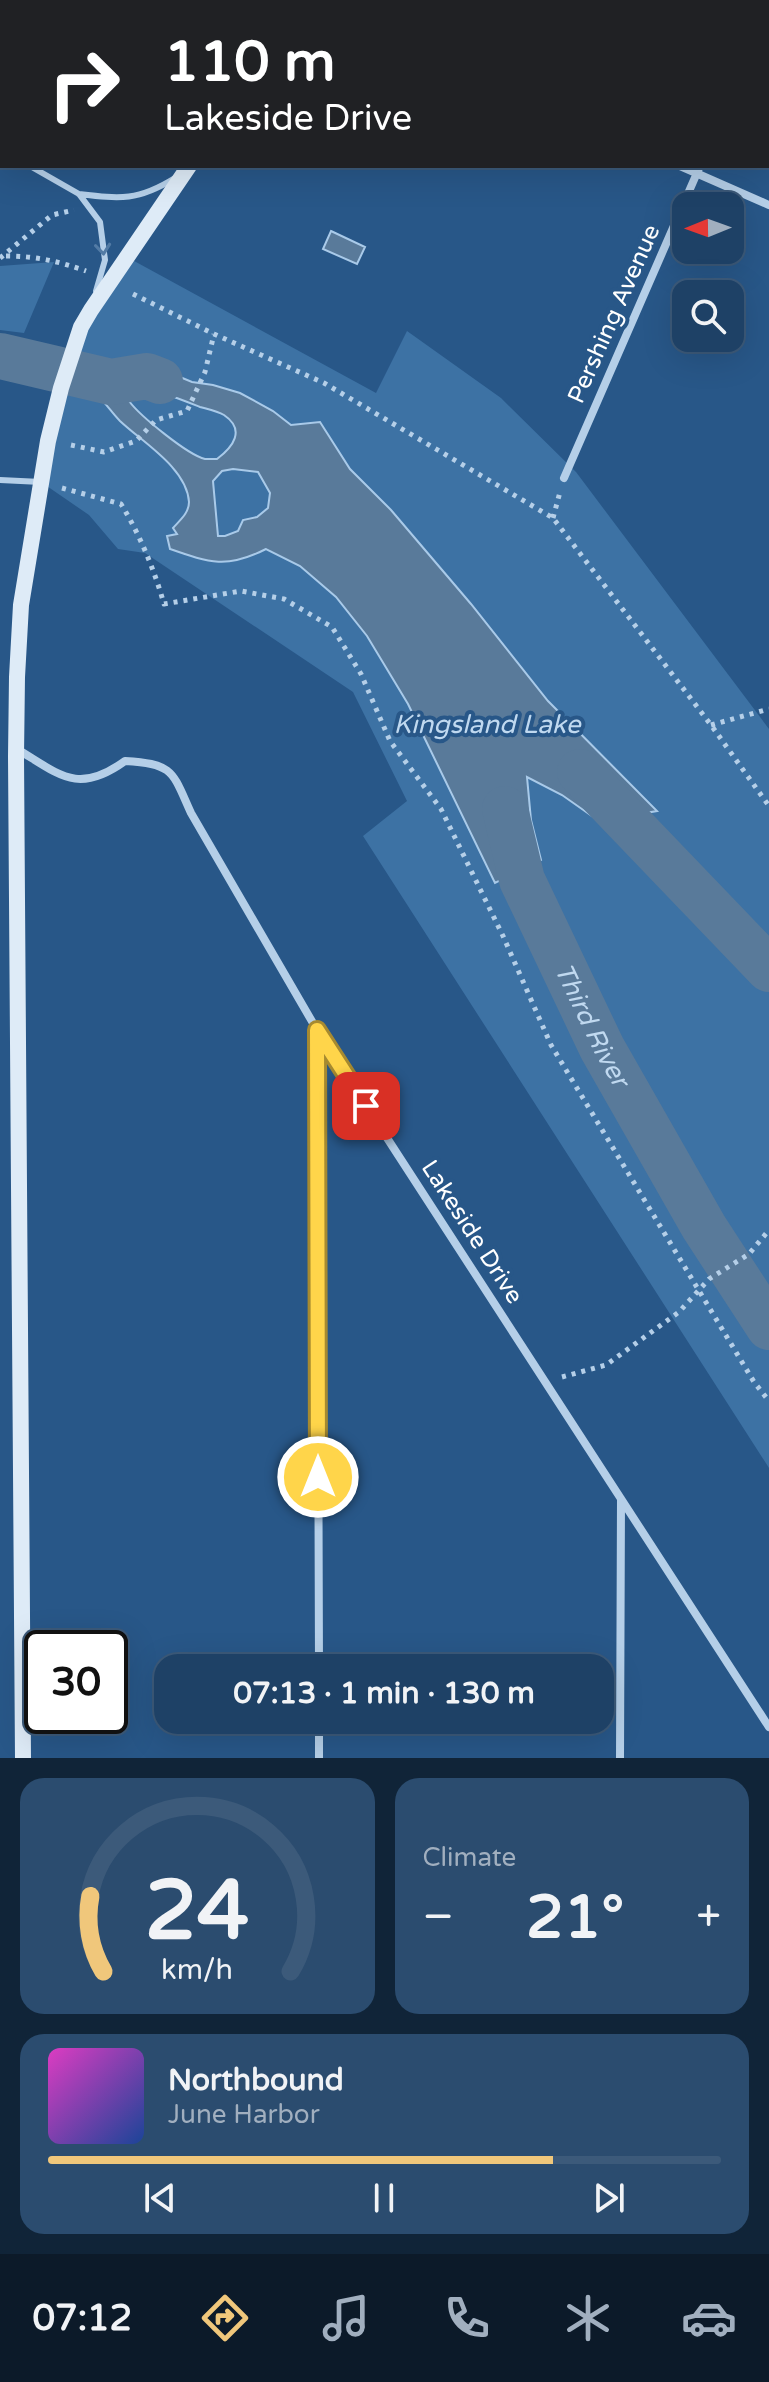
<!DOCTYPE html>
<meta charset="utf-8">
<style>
:root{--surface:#1e4166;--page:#2b4c6f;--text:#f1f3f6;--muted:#a1afbf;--line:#3c5a7a;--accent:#f0c77b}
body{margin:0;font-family:"Varela Round",sans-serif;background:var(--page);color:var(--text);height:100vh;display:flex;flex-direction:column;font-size:30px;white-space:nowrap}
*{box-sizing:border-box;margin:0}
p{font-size:26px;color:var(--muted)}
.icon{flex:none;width:44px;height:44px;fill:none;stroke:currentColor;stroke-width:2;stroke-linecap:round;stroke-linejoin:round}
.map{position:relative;height:1758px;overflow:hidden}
.panel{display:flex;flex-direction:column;gap:20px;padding:20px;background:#102438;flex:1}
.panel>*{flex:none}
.top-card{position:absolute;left:0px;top:0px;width:770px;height:168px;box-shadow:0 8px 32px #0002,0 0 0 2px var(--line);background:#202124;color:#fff;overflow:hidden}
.needle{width:52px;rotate:269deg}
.fabs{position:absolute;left:672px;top:192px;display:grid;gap:16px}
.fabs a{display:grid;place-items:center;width:72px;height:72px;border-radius:16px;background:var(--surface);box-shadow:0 8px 32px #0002,0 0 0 2px var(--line);font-size:40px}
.speed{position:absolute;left:24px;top:1630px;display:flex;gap:16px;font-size:40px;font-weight:700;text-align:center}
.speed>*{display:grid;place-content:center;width:104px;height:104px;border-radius:50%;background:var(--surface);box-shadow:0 8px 32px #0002,0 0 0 2px var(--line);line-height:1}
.speed .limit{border:4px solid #111;border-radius:12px;background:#fff;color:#111}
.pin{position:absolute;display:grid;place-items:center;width:68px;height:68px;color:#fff;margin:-34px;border-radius:16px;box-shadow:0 4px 12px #0006}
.me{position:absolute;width:88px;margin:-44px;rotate:0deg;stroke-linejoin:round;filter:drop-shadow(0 0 6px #0008)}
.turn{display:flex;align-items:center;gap:28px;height:168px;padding:0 32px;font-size:36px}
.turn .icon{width:104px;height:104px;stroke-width:2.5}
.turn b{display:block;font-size:56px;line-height:68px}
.big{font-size:60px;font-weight:800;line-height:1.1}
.panel .widget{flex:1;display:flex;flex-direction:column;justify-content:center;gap:12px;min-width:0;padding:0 28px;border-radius:24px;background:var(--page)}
.panel .dial{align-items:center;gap:0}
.dial svg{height:208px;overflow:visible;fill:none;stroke:var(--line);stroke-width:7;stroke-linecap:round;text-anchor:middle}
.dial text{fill:var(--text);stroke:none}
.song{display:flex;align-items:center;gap:24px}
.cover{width:96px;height:96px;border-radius:12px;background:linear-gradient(135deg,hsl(310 70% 55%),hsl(220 70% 35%))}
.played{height:8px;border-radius:4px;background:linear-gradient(90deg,var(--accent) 75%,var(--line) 75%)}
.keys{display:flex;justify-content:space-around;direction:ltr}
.heat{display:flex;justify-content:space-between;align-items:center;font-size:44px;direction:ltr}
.panel .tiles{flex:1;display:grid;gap:20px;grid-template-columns:1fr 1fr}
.widget:last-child{grid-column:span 2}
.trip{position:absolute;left:154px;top:1654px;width:460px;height:80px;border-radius:24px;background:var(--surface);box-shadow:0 8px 32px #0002,0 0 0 2px var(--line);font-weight:800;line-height:80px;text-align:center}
.tab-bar{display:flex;height:128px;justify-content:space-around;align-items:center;background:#0c1a29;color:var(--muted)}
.tab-bar .icon{width:56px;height:56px}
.tab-bar .active{color:var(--accent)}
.tab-bar b{font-size:36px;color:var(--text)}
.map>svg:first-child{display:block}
.green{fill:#3d72a4}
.water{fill:#597a9a;stroke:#a9cae9;stroke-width:2;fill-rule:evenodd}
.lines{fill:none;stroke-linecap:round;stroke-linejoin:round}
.river{stroke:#597a9a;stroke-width:46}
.path{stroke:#b5cfe8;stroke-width:5;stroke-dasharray:4 6;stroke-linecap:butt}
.lane{stroke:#b5cfe8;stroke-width:6}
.street{stroke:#b5cfe8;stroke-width:8}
.secondary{stroke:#deebf7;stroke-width:16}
.oneway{stroke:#527ba5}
.route-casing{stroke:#a68a30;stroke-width:20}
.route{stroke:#ffd54a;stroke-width:14}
.labels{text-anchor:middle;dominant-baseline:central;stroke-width:8;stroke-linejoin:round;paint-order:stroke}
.street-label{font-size:24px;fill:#fff;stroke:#285788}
.water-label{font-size:26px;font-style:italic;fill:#c0d9f0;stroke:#285788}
</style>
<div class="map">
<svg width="769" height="1758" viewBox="0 0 769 1758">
<rect width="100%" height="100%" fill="#285788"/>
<path class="green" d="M125,256l251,137 31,-62 94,67 75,74 193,257v739l-406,-632 44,-35 -54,-109 -208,-139 -27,-4 -29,-34 -48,-33 20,-94 28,7 9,-35 -25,-11z
M54,262l-30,71 -24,-3v-64z"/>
<path class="water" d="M331,231l34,16 -8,17 -34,-15z
M139,364l24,6 29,12 21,3 27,8 33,18 18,14 29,-3 30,47 41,41 80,94 77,97 109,110 -58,10 -37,-26 -35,-18 4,43 10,40 -46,23 -87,-179 -41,-68 -31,-39 -36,-31 -34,-17c-39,20 -56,14 -96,0l-3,-13 10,-2 -4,-6c7,-8 16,-15 16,-26 -2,-34 -47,-60 -69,-81 -10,-10 -15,-20 -26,-28l10,-26 19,4zM140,389c21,2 40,10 60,18 7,2 17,4 24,8 22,15 9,32 -7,44 0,0 -12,0 -12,0 -17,-4 -65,-43 -76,-58v-5zM233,469l25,3 12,21 -2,15 -11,9 -14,3 -5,11 -13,5h-7l-5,-55 9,-10z"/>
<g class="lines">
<g class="river">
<path d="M0,356l111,26 36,-6 13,5"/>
<path d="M580,772l189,197"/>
<path id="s1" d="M505,809l17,71 80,168 102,179 65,100"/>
</g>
<path class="path" d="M6,256c29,0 52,5 80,15
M0,258l52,-43 22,-5
M133,294l81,40 110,49 229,135 158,207 58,81
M71,445l33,7 32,-11 20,-21 31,-9 18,-39 9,-38
M62,488l59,16c19,31 33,65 43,100l77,-13 43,8 48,28 29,47 29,67 51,68 62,127 48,109 203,337 15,19
M553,518l7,-26
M711,725l58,-16
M562,1377l44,-12 73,-53 30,-33 40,-25 20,-24"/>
<path class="lane" d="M0,148l2,2
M30,166l49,28 21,28 5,38 -9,31
M79,194c42,5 59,7 96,-16
M0,480l41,2"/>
<path class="street" d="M768,5l1,-2
M680,166l89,39
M564,478l136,-312
M17,749c43,26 61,46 108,12 49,3 47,10 66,52l126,217 452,697
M317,1031l2,637
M319,1720v38
M620,1758l1,-259"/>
<path class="secondary" d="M305,2l1,-2
M23,1758l-7,-1002 1,-79 4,-72 27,-164 13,-53 20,-61 10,-17 98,-144"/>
</g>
<defs><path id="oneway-chevron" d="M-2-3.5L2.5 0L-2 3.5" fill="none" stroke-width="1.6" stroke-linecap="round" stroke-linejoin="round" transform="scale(2)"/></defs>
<use class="oneway" href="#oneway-chevron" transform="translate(103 249) rotate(84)"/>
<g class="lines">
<g class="route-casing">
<path id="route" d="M318,1477l-1,-447 49,76"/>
</g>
<use href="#route" class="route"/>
</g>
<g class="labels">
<g class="street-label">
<text transform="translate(614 314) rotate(-66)">Pershing Avenue</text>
<text transform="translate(472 1232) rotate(57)">Lakeside Drive</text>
</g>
<g class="water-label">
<text x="487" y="724">Kingsland Lake</text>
<text stroke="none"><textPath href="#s1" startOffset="234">Third River</textPath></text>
</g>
</g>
</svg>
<div class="fabs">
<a><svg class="needle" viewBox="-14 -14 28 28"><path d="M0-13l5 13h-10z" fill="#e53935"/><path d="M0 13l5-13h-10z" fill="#a1afbf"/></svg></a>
<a><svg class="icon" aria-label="search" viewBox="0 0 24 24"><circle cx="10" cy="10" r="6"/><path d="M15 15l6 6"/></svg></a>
</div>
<div class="speed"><div class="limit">30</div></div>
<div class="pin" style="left:366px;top:1106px;background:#d93025"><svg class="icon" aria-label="arrive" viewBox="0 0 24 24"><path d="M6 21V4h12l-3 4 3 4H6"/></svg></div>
<svg class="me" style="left:318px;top:1477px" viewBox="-20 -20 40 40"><circle r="17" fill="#ffd54a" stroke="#fff" stroke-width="3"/><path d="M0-11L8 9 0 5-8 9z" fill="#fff"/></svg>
<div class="trip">07:13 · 1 min · 130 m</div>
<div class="top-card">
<div class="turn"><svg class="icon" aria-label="right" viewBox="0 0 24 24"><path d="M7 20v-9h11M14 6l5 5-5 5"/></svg><div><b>110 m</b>Lakeside Drive</div></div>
</div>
</div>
<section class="panel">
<div class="tiles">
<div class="widget dial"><svg viewBox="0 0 100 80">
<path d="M14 69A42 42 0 1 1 86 69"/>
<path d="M14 69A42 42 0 0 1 9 40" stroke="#f0c77b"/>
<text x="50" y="56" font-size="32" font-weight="700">24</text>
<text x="50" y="72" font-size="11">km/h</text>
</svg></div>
<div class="widget"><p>Climate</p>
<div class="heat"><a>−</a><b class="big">21°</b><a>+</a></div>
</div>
<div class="widget">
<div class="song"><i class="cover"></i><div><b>Northbound</b><p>June Harbor</p></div></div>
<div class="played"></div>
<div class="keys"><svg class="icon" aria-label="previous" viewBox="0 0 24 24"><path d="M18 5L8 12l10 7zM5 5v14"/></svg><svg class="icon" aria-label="pause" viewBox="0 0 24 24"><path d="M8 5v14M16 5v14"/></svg><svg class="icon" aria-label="next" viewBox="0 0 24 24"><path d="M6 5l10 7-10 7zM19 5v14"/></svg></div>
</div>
</div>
</section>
<nav class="tab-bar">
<b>07:12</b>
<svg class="icon active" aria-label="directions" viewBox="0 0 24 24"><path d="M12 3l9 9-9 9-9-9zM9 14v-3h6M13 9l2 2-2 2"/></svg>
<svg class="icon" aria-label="music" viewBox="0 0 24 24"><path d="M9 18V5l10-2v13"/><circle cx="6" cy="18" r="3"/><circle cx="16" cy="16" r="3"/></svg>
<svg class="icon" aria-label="phone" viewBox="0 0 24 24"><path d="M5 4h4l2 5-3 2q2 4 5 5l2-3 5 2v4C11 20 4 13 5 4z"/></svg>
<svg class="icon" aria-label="climate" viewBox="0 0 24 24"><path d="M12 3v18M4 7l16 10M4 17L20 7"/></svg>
<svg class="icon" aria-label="car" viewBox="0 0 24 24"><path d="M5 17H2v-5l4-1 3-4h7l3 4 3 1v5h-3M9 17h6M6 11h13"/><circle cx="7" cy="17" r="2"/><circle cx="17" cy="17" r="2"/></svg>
</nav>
